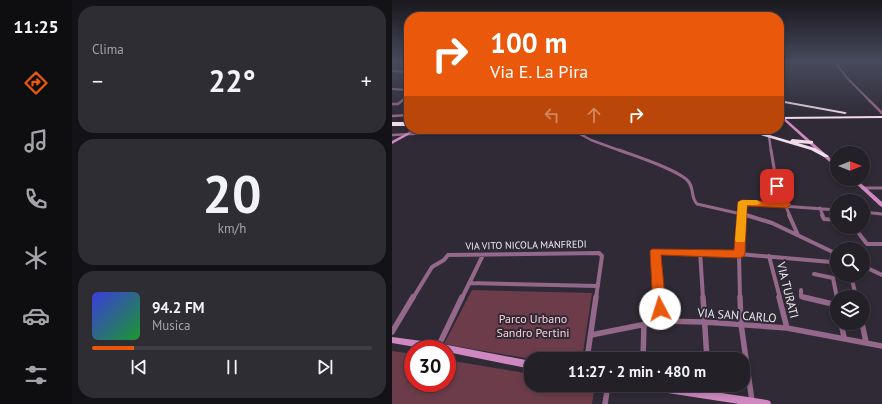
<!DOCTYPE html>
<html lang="it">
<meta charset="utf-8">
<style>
:root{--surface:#232028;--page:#2f2d34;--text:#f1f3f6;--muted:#a3a3a8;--line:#403e45;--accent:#ea580c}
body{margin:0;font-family:"PT Sans",sans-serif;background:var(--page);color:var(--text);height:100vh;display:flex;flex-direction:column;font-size:15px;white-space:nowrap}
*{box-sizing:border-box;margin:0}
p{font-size:13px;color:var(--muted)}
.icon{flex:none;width:22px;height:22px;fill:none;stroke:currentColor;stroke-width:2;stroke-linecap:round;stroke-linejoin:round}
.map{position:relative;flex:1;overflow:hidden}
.drawer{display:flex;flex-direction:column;gap:6px;padding:6px;background:#131216;width:320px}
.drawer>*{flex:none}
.banner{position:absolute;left:12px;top:12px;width:380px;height:122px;border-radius:16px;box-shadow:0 2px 6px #0003,0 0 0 1px var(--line);background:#ea580c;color:#fff;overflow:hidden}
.needle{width:26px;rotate:90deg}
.controls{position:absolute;left:438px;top:146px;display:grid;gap:8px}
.controls a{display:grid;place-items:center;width:40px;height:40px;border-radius:50%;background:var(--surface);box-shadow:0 2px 6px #0003,0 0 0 1px var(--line);font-size:20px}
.speed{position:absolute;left:12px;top:340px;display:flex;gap:8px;font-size:20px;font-weight:700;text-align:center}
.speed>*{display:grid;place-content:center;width:52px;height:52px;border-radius:50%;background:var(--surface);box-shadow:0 2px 6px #0003,0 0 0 1px var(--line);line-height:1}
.speed .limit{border:6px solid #d22;background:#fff;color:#111}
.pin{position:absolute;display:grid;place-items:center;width:34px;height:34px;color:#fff;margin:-17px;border-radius:8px;box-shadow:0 2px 6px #0006}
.me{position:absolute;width:44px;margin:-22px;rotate:355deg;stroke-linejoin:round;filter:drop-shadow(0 0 3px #0008)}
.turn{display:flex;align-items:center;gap:14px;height:84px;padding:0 20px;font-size:18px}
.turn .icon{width:52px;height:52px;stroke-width:2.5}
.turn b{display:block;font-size:28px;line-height:34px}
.lanes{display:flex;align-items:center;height:38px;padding:0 20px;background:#0003;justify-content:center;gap:20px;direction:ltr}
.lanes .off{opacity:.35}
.big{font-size:30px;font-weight:700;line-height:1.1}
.drawer .widget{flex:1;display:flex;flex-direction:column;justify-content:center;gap:6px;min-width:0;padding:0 14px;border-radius:16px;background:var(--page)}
.drawer .dial{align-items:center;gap:0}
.dial b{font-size:52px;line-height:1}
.song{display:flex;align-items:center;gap:12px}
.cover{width:48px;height:48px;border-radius:6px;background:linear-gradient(135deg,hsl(240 70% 55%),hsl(130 70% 35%))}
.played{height:4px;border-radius:2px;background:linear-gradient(90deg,var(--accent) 15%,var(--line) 15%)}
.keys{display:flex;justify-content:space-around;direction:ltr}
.heat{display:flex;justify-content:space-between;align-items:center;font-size:22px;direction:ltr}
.trip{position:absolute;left:132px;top:352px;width:226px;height:40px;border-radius:16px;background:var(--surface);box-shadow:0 2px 6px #0003,0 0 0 1px var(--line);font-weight:700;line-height:40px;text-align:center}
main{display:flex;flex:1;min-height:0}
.menu{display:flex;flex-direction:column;width:72px;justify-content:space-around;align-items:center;background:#0e0d10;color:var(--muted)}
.menu .icon{width:28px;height:28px}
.menu .on{color:var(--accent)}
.menu b{font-size:18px;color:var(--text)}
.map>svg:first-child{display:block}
.green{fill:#6c3c4a}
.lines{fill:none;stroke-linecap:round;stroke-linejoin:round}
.street-far4{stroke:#94688a;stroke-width:2}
.street-far3{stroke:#94688a;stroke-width:2.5}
.street-far2{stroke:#94688a;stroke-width:3}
.street-far1{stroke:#94688a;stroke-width:4}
.street{stroke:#94688a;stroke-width:5.5}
.secondary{fill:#cf88c0;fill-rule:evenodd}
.highway{fill:#f2dcec;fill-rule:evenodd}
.route{fill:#ea580c;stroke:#983908}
.slow{fill:#f59e0b}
.labels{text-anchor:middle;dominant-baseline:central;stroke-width:4;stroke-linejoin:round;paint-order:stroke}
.street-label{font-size:10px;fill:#ece8f0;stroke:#2f2a35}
.near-street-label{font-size:12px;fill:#ece8f0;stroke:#2f2a35}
.near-park-label{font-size:12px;fill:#fcced9;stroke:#2f2a35}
</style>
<main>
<nav class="menu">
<b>11:25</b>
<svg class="icon on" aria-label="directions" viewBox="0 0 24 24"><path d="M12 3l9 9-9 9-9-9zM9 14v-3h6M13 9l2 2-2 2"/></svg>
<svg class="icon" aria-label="music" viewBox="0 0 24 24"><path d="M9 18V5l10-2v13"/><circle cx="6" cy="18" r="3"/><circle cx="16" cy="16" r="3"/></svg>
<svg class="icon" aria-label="phone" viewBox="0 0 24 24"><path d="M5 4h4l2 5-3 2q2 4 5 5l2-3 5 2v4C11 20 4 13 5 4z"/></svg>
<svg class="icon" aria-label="climate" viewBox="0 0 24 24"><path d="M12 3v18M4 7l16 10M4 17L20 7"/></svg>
<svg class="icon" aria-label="car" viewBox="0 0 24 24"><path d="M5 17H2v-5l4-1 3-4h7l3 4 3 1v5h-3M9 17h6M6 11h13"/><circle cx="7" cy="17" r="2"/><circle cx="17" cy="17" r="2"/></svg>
<svg class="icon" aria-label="filters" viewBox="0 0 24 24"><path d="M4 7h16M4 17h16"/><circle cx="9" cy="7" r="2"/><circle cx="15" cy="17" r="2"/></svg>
</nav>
<section class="drawer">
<div class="widget"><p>Clima</p>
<div class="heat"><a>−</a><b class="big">22°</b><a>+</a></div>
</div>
<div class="widget dial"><b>20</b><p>km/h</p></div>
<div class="widget">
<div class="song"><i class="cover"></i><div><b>94.2 FM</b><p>Musica</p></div></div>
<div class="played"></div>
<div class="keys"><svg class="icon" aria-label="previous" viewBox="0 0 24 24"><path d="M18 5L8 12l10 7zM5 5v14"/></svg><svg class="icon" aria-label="pause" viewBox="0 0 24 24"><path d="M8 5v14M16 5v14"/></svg><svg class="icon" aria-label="next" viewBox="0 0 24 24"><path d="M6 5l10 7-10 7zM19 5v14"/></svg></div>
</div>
</section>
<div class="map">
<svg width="490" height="404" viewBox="0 0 490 404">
<rect width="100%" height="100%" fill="#2f2a35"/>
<path class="green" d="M80,290l120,3 -10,66h-51l-87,-15z
M0,351l21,3v29h34v-23l84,14v11h64l-3,19h-200z"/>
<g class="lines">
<path class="street-far4" d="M442,61l14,18 22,22
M0,71l17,1
M0,89l17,1
M10,101l7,-6"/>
<path class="street-far3" d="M477,100l13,13
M0,104h6l5,-4
M0,116l17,-1
M179,129l20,11 30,11
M16,134l6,-5
M0,135l114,-6
M377,136l2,15"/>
<path class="street-far2" d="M227,150c19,7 51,17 67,29 9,7 4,18 11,25l53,12
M379,150l6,36 13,30
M471,188h19
M428,208l3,8
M471,212l19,2
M349,216l1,-13 95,7"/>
<path class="street-far1" d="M354,215l26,8 65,31
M397,215l9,20
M430,215l2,4 13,1
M462,227l13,17h15
M308,251l3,47
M377,256l11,42
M471,266l19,9
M422,274l19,4 4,20
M459,275l5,22
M77,283l129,3
M409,290v7l6,1
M21,298l19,-31 12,-7 4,-5 151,-2 3,3 -6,42
M70,298l21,-43
M267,298l-3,-47 83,3 92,8 2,-10
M348,298l-1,-44 2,-39"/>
<path class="street" d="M267,297l2,24
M311,297l4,62
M348,297l1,27 11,77
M387,297l8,31
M411,297l34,8
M445,297v3
M449,323l3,14
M470,323l4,19
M0,332l21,-35
M199,335l70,-14 43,1 83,6 95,18
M46,347l24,-50
M195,359l9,-62
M251,359l1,-35
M317,385l1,10
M213,404l3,-19"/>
<path class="secondary" d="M387,113l58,51v3h-2l-56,-51z
M15,133h2l1,1 -18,10v-3z
M459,179h5l26,23v5l-2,-1z
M0,337l45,6 94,18v8l-84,-17v-3h-20l-35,-6z
M246,385h31l98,15 3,1 1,3h-32l-97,-15 -3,-1z"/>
<path class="highway" d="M387,100l66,12 2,1 -2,1 -66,-12z
M490,116v2l-103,1v-2z
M0,122h17v4h-17z
M348,129h9l41,12 2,-2 21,2v2l-2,1 -13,-1 17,5 14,8 -1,1h-4l-13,-7z"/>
</g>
<linearGradient id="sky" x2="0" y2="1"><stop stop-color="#1a171d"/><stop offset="0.52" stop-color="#474a5c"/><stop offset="1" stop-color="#474a5c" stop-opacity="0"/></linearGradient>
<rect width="490" height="118" fill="url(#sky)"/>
<path class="route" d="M385,183l4,3 10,19 -5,3 -39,-2 -2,48 -2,3 -4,1 -78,-3 5,54 -2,4 -4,1 -5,-1 -2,-4 -3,-58 2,-2 82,1 4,-48 4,-2 38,2 -7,-16z"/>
<path class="slow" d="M350,200h15l4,3 -4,2h-10l-2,35 -1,2h-8l-1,-2 3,-38z"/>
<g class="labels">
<g class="street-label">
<text transform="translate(134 245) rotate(-1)">VIA VITO NICOLA MANFREDI</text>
</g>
<g class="near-street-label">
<text transform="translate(396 290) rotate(76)">VIA TURATI</text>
<text transform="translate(345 315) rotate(4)">VIA SAN CARLO</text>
</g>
<g class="near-park-label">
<text x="141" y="318">Parco Urbano<tspan x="141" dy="14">Sandro Pertini</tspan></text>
</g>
</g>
</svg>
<div class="controls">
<a><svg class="needle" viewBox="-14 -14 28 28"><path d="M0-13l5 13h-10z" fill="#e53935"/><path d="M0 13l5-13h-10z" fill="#a3a3a8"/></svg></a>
<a><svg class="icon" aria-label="sound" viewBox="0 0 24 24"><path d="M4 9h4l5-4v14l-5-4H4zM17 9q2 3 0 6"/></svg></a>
<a><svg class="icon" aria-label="search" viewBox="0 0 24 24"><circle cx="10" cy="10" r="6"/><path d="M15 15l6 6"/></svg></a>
<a><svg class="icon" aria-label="layers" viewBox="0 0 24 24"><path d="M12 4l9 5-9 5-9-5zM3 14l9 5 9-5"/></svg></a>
</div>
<div class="speed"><div class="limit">30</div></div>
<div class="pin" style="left:385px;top:186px;background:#d93025"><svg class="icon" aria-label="arrive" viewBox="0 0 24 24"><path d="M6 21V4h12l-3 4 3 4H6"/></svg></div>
<svg class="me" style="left:268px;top:309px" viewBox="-20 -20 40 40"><circle r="19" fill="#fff"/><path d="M0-13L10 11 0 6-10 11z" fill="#ea580c"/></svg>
<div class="trip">11:27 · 2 min · 480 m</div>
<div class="banner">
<div class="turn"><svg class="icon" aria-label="right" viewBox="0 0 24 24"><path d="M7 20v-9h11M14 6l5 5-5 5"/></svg><div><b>100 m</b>Via E. La Pira</div></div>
<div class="lanes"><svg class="icon off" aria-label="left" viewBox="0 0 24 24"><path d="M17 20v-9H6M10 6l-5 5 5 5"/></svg><svg class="icon off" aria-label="ahead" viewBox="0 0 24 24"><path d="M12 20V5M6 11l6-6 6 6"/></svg><svg class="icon" aria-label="right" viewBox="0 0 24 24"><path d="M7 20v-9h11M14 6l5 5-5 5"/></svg></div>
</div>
</div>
</main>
